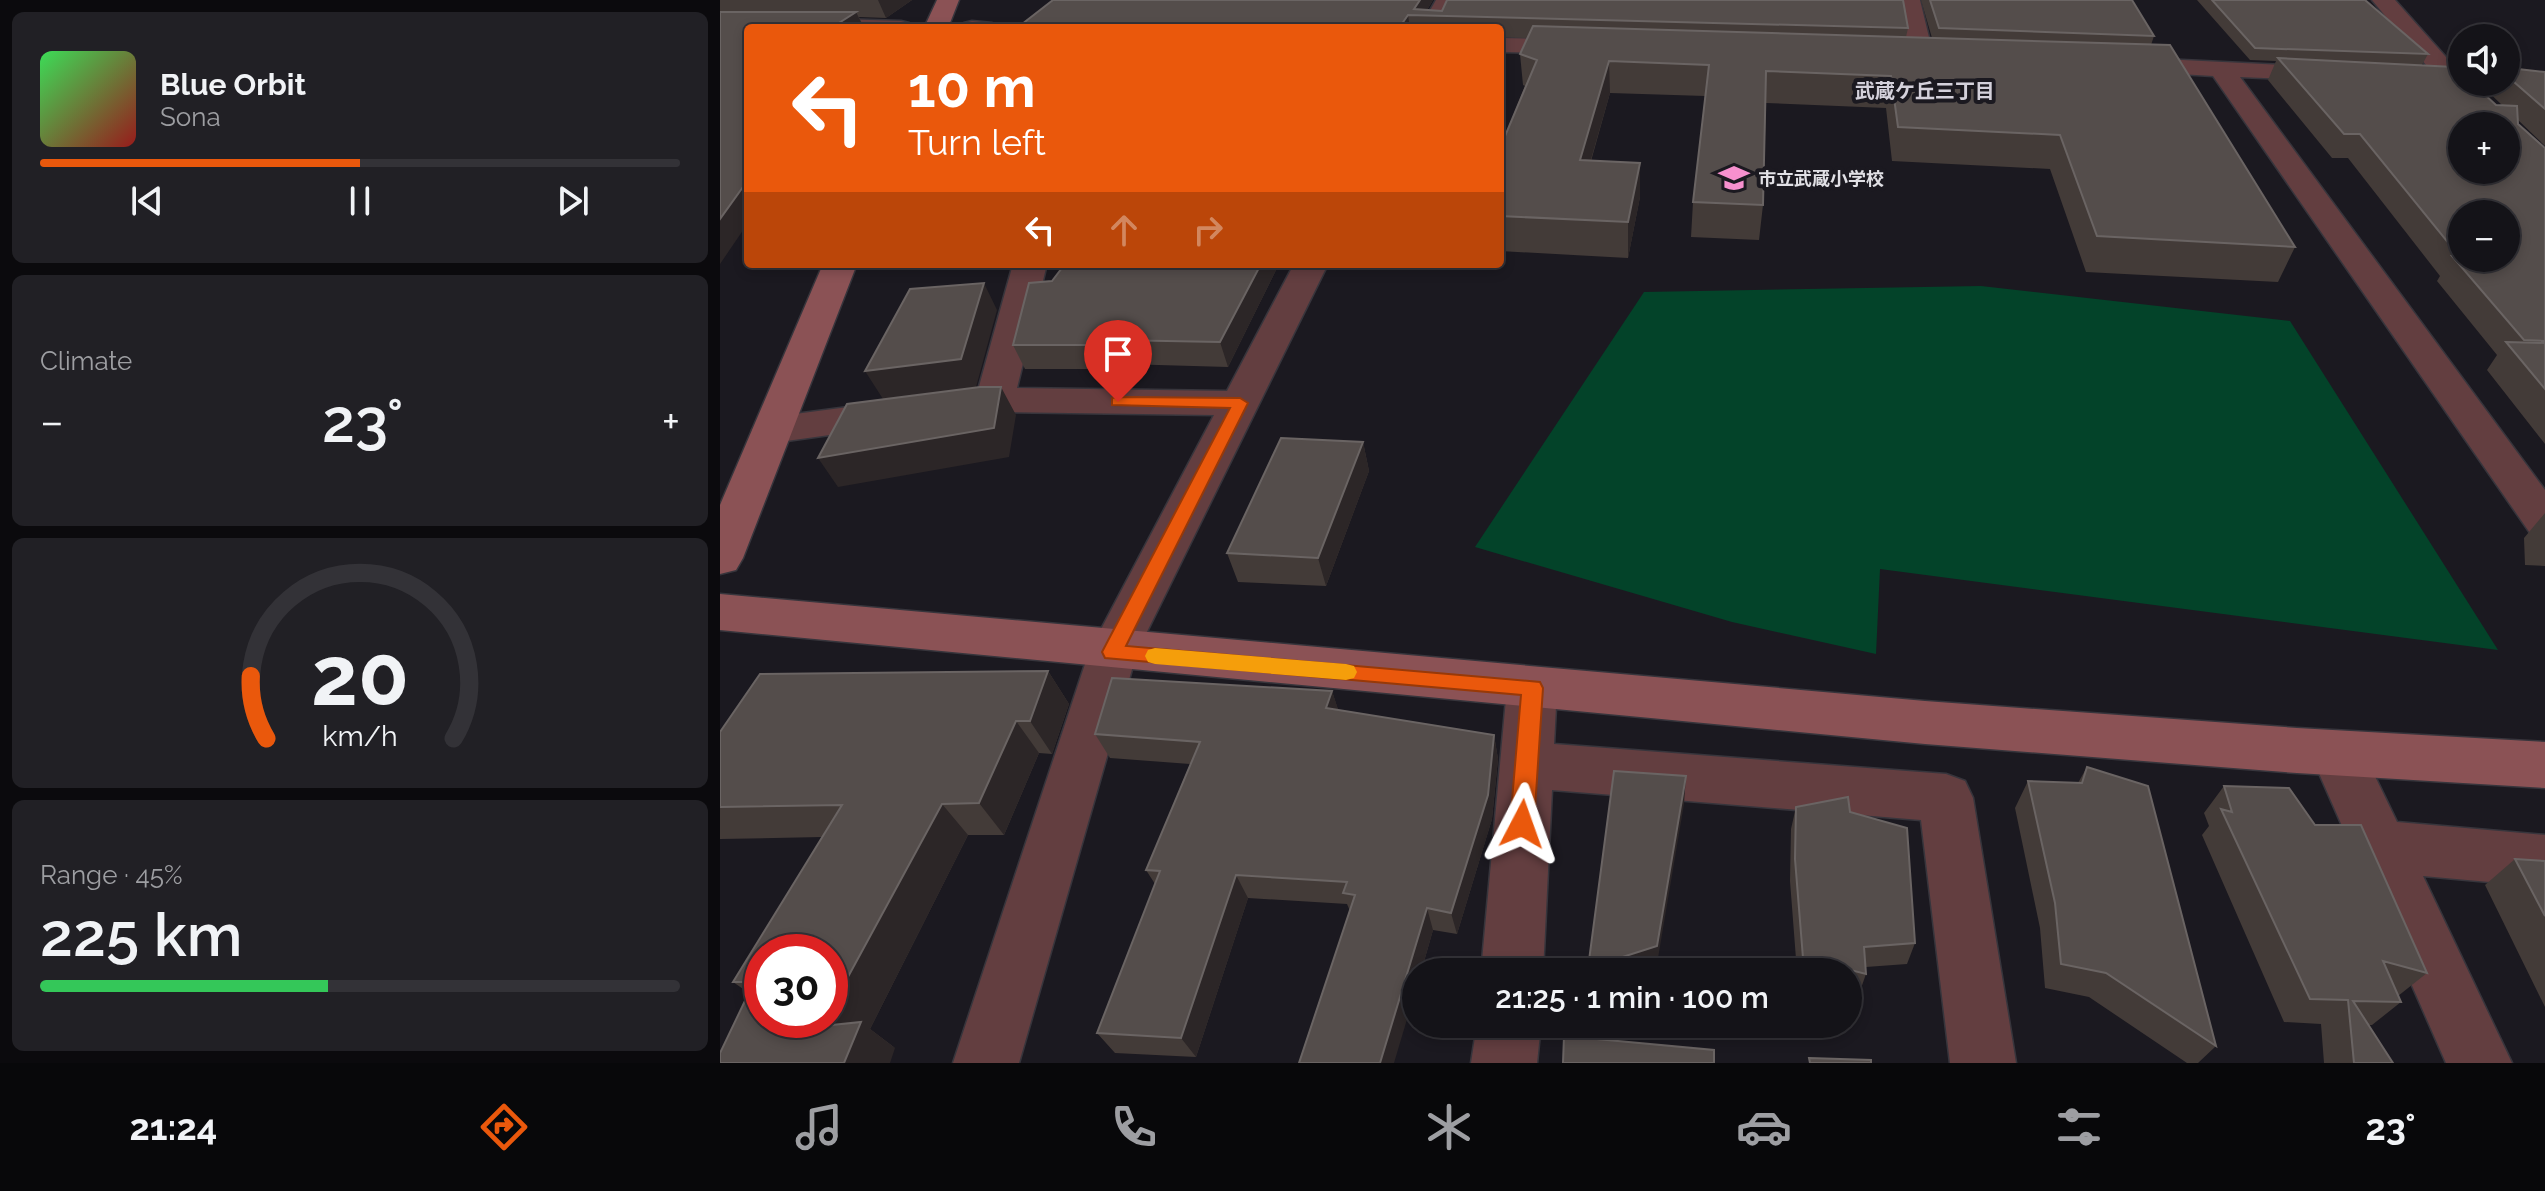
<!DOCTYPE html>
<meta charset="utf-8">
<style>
:root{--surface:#141318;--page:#212025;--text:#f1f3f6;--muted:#9d9ea2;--line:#333237;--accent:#ea580c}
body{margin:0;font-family:Raleway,"Noto Sans JP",sans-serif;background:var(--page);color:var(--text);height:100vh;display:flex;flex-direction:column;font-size:30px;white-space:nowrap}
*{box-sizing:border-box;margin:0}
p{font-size:26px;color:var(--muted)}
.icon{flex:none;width:44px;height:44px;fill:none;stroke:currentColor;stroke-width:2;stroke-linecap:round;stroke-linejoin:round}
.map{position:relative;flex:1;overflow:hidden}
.details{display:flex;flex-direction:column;gap:12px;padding:12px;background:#0b0a0d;width:720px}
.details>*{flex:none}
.banner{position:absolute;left:24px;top:24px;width:760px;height:244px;border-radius:8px;box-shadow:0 4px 12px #0003,0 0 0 2px var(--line);background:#ea580c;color:#fff;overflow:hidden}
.fabs{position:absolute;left:1728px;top:24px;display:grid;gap:16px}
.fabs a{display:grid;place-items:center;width:72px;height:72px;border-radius:50%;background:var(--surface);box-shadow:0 4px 12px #0003,0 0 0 2px var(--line);font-size:40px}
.speed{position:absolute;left:24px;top:934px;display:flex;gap:16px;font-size:40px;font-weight:700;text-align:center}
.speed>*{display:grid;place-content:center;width:104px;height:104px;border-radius:50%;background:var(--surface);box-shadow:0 4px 12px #0003,0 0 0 2px var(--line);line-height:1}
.speed .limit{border:12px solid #d22;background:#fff;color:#111}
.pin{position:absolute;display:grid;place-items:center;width:68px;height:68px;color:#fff;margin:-82px -34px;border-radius:50% 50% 50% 0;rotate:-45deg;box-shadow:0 0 8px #0007}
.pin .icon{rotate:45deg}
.me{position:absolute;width:88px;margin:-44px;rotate:4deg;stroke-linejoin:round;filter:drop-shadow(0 0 6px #0008)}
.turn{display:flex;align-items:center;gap:28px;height:168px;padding:0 32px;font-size:36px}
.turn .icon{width:104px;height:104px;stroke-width:2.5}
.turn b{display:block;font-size:56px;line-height:68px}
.lanes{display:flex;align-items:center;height:76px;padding:0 32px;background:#0003;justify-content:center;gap:40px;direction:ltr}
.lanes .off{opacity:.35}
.big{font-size:60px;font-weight:600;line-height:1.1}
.details .widget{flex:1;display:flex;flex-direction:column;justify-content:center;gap:12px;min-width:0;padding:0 28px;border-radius:12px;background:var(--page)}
.details .dial{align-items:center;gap:0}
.dial svg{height:208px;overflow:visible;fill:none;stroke:var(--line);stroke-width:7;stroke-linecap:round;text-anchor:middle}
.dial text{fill:var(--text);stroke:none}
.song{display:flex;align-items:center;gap:24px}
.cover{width:96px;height:96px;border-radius:12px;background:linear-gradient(135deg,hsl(130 70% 55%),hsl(0 70% 35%))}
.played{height:8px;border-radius:4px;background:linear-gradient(90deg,var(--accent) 50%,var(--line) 50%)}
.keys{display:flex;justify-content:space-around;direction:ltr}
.heat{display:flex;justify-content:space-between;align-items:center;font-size:44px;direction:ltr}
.charge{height:12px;border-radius:6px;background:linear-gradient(90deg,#34c759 45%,var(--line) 0)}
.trip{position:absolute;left:682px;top:958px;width:460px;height:80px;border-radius:40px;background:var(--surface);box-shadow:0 4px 12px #0003,0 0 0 2px var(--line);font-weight:600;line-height:80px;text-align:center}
.dock{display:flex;height:128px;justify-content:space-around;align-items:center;background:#08080a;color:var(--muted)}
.dock .icon{width:56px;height:56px}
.dock .current{color:var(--accent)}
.dock b{font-size:36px;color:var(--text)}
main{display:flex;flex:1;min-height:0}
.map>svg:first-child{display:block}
.green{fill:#034329}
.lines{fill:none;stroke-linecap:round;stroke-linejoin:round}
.street-casing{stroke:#37353c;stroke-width:3}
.secondary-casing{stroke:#37353c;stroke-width:3}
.street{fill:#633e40;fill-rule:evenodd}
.secondary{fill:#8b5255;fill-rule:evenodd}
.wall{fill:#433b38}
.shaded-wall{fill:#2c2627}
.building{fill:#544d4b;stroke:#6a6463;stroke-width:2;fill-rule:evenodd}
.route{fill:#ea580c;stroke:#983908;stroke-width:2}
.slow{fill:#f59e0b}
.labels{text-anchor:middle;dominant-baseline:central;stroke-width:8;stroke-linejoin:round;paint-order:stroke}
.far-poi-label{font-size:18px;font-weight:bold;fill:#e1e0e5;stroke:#1b1920;text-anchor:start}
.far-neighbourhood-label{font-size:20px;font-weight:bold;fill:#d4d1db;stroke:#1b1920}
</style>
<main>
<section class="details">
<div class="widget">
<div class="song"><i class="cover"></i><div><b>Blue Orbit</b><p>Sona</p></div></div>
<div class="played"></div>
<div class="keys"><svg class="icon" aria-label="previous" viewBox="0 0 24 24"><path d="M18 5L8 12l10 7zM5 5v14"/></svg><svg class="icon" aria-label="pause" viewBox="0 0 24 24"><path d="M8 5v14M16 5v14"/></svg><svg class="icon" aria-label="next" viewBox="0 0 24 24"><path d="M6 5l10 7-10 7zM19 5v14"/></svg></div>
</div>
<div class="widget"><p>Climate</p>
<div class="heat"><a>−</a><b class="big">23°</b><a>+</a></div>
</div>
<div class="widget dial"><svg viewBox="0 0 100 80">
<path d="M14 69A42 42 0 1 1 86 69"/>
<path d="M14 69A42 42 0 0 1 8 45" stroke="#ea580c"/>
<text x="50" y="56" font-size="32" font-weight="700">20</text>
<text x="50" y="72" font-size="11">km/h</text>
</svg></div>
<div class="widget"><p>Range · 45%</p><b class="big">225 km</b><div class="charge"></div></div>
</section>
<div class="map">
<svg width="1825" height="1063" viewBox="0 0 1825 1063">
<rect width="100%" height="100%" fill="#1b1920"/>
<path class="green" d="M1261,286l309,35 208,329 -618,-81 -4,85 -144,-32 -257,-75 169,-255z"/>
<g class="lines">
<g class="street-casing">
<path id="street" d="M716,0h22l-14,28h-24z
M1178,0h22l14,58 -3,5h-18l-3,-5z
M1652,0h23l67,75v7h7l42,38 4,6 -4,6 -5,1v-7h-21l-44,-43z
M0,15l181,6 8,2 4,5 -193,1z
M252,21l20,2 4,5h-36l4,-5z
M780,38l86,2 9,2 3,5 -3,5 -9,2 -86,-2z
M1402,57l220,11 4,5 -4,5 -9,3 -93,-4 305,413v47l-15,-4 -317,-457 -100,-6 -4,-5 4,-5z
M293,264h34l-30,124 210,3 67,-127h34l-191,388 -118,411h-66l136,-411 125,-237 -219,-3 -223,31 -14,-4 -6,-9 6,-9 14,-4 206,-27z
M812,668l18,6 7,14 -3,56 392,30 19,7 8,17 43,265h-66l-29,-243 -369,-30 -9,182h-62l26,-284 7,-14z
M1618,732l19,7 40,83 148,13v52l-122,-11 89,187h-66l-135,-308 8,-16z
M757,1024h64l-4,39h-66z"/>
</g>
<g class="secondary-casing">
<path id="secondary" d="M217,0h22l-11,28h-24z
M103,264h34l-114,294 -7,12 -16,4v-69z
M0,594l1205,107 372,27 248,14v46l-248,-15 -372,-29 -1205,-114z"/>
</g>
<use href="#street" class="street"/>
<use href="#secondary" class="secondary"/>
</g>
<path class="wall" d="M0,0h192l-26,18 -27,-1 5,11h-116l-28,236z
M333,0h380l-6,10 481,18 -2,9 26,1 -11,-38h211l22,36 -3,9 144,202 -17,35 -192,-10 -36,-103 -158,-8 -6,-53 -120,-5 -3,102 -4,35 -68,-3 2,-35 12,-106 -95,-3 -19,68 49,36 -12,61 -128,-7v-103l25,-62 -2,-1 -3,-31 8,-16 -28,-1v-9h-483z
M1477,0h168l63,54 -6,11 74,40h6l-22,-21 1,-2h25v-17l3,3 36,4v74l-27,-26v4l27,24v296l-58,-74 10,-15 -60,-74 3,-5 -92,-118h-16l-64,-78 8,-19 -26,-1z
M559,264l-51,103 -105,-3 -3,5h-95l-12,-24 39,-64z
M643,442l6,29 -43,115 -88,-4 -11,-29z
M1825,513v53l-20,-1 -1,-27z
M328,671l21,33 -17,50 -13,-1 -35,82h-36l-98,194 25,19 -146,-55 -16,-11 89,-145 -102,2v-107z
M612,691l6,19 156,25 4,24 -6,60 -35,115 -24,-4 -12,42h-5l-66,-61 -3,-7 -99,-6 -52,159 -81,-4 -18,-20 58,-149 -9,-14 44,-106 -80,-6 -15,-24z
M1367,767l129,279 -18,17h-11l-98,-66 -44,-9 -5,-60 -25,-120 13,-27 50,2z
M1504,786l91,39 112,148 -29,23 3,6 -29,23h-3l24,38h-69l-3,-39 -37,-2 -82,-187 7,-9 -5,-13z
M1076,807l54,5 65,131 -8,21 -41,3v7l-7,20 -11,-3v-19h-51l-7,-91 1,-52z
M1795,859l30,2v146l-60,-122z"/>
<path class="shaded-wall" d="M158,0h34l-26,18z
M700,0h13l-9,15 -10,-6z
M136,12l8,16h-33z
M688,15l2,13h-11z
M889,61l1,32 -29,101 -1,-34z
M920,163v34l-12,61v-36z
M28,180v43l-28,41v-45z
M541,264h18l-51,103 -8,-25z
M264,283l13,27 -21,77 -93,12 -18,-28z
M393,340l10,24 -3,5 -10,-24z
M281,387l15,28 -7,42 -171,30 -20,-29z
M643,442l6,29 -43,115 -8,-28z
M328,671l21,33 -17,50 -22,-33z
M612,691l8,24 -14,-7z
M296,721l23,32 -35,82 -25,-32z
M774,735l4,24 -6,60 -35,115 -6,-21z
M966,776l-2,28 -28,166 -6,2h-61l-1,-4z
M222,804l26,31 -98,194 25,19 -5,15h-46l-22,-37 3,-6h5v-10z
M516,875l12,23 -52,159 -15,-19z
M707,908l6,22 -12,42h-5v17l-22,74h-14z"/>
<path class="building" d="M333,0h367l-6,9 28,2 5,-11h456l5,28 -500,-13 -9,13h-382z
M1210,0h202l22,36 -215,-8z
M1492,0h153l63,54 -173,-6z
M0,12h136l-25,16h-83v152l-28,39z
M813,26l637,19 125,202 -198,-11 -37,-101 -162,-8 -7,-51 -125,-5 -3,134 -70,-3 16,-137 -100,-4 -29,99 60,3 -12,59 -128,-6v-68l37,-88 -17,-6z
M1558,58l176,9 8,7v8h9l25,23 21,1 1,18 27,24v193l-21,-1 -72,-84h7l-99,-122h-16zM1742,126h44v44h-44zM1742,214h44v44h-44z
M1786,65l3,3 36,4v37l-39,-34z
M345,264h196l-41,78 -107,-2 -3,5h-97l16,-62 23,-2z
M264,283l-23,76 -96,12 45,-82z
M1786,342l39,1v46z
M260,387h21l-7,41 -176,30 29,-54z
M561,438l82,4 -45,116 -91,-5z
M328,671l-18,50h-14l-37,82 -37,1 -112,206v-58h-68v68h63l-3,6 39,-4 -17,41h-124v-10l34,-71h-21l109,-177 -122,2v-75l40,-58z
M392,678l220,13 -6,17 168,27 -6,60 -37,118 -24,-5 -47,155h-81l56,-168 -12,-2 4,-11 -111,-7 -55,163 -84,-5 63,-162 -14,-1 54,-128 -105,-8z
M1367,767l61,19 68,260 -110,-73 -45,-9 -6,-61 -27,-122 54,2z
M894,771l72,5 -29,170 -69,22z
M1504,786l65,2 26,37h46l66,148 -44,-12 18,41 -48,-1 40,62h-39l-6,-63 -38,-1 -89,-190 11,3z
M1128,797l2,15 57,16 8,115 -51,4 2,27 -63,-16 -8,-99 1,-52z
M1795,859l30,2v55z
M844,1036l150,14v13h-151z
M1089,1058l62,2v3h-61z"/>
<path class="route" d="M398,397l122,1 8,5 -122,243 414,36 3,6 -9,136 -4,8 -8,3 -8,-3 -4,-8 11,-129 -416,-37 -3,-6 128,-244 -118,-3v-7z"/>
<path class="slow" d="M435,648l191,16 8,2 3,6 -3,6 -8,2 -191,-16 -7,-2 -3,-6 3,-6z"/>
<defs>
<g id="school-bare" transform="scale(2.4)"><path d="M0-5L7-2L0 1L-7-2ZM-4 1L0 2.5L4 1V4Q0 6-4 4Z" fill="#f790ce" stroke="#1b1920" stroke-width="2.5" paint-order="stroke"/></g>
</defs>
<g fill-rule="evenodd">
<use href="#school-bare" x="1014" y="178"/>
</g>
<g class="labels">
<g class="far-poi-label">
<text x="1038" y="178">市立武蔵小学校</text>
</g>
<g class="far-neighbourhood-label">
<text x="1205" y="91">武蔵ケ丘三丁目</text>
</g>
</g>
</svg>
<div class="fabs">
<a><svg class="icon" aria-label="sound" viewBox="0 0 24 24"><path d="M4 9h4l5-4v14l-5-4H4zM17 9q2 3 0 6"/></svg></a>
<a>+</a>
<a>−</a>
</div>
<div class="speed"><div class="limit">30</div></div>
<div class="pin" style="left:398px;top:402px;background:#d93025"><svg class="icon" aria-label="arrive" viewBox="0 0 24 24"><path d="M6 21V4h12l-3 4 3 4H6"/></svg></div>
<svg class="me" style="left:802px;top:824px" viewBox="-20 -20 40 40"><path d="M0-17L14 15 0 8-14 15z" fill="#ea580c" stroke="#fff" stroke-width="4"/></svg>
<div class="trip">21:25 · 1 min · 100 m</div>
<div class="banner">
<div class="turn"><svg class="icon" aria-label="left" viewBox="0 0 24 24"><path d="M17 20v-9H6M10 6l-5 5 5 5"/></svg><div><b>10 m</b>Turn left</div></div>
<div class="lanes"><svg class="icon" aria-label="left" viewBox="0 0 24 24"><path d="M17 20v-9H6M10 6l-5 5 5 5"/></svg><svg class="icon off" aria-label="ahead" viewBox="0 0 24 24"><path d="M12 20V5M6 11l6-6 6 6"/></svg><svg class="icon off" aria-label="right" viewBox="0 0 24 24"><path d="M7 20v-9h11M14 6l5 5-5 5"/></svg></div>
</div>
</div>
</main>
<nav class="dock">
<b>21:24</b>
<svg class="icon current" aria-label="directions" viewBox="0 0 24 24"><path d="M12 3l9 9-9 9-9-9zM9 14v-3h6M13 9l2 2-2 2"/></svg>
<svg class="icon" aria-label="music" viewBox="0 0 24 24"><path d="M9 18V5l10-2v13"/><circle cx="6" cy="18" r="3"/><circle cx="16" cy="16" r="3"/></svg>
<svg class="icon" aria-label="phone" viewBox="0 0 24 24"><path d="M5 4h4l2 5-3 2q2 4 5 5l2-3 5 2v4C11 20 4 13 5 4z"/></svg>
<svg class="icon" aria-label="climate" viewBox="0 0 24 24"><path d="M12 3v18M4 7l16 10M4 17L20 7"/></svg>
<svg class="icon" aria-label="car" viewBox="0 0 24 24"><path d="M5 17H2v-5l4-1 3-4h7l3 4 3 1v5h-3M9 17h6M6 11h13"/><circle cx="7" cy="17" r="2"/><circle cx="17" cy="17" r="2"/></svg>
<svg class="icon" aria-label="filters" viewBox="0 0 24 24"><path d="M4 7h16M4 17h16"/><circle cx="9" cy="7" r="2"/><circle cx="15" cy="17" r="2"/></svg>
<b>23°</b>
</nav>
